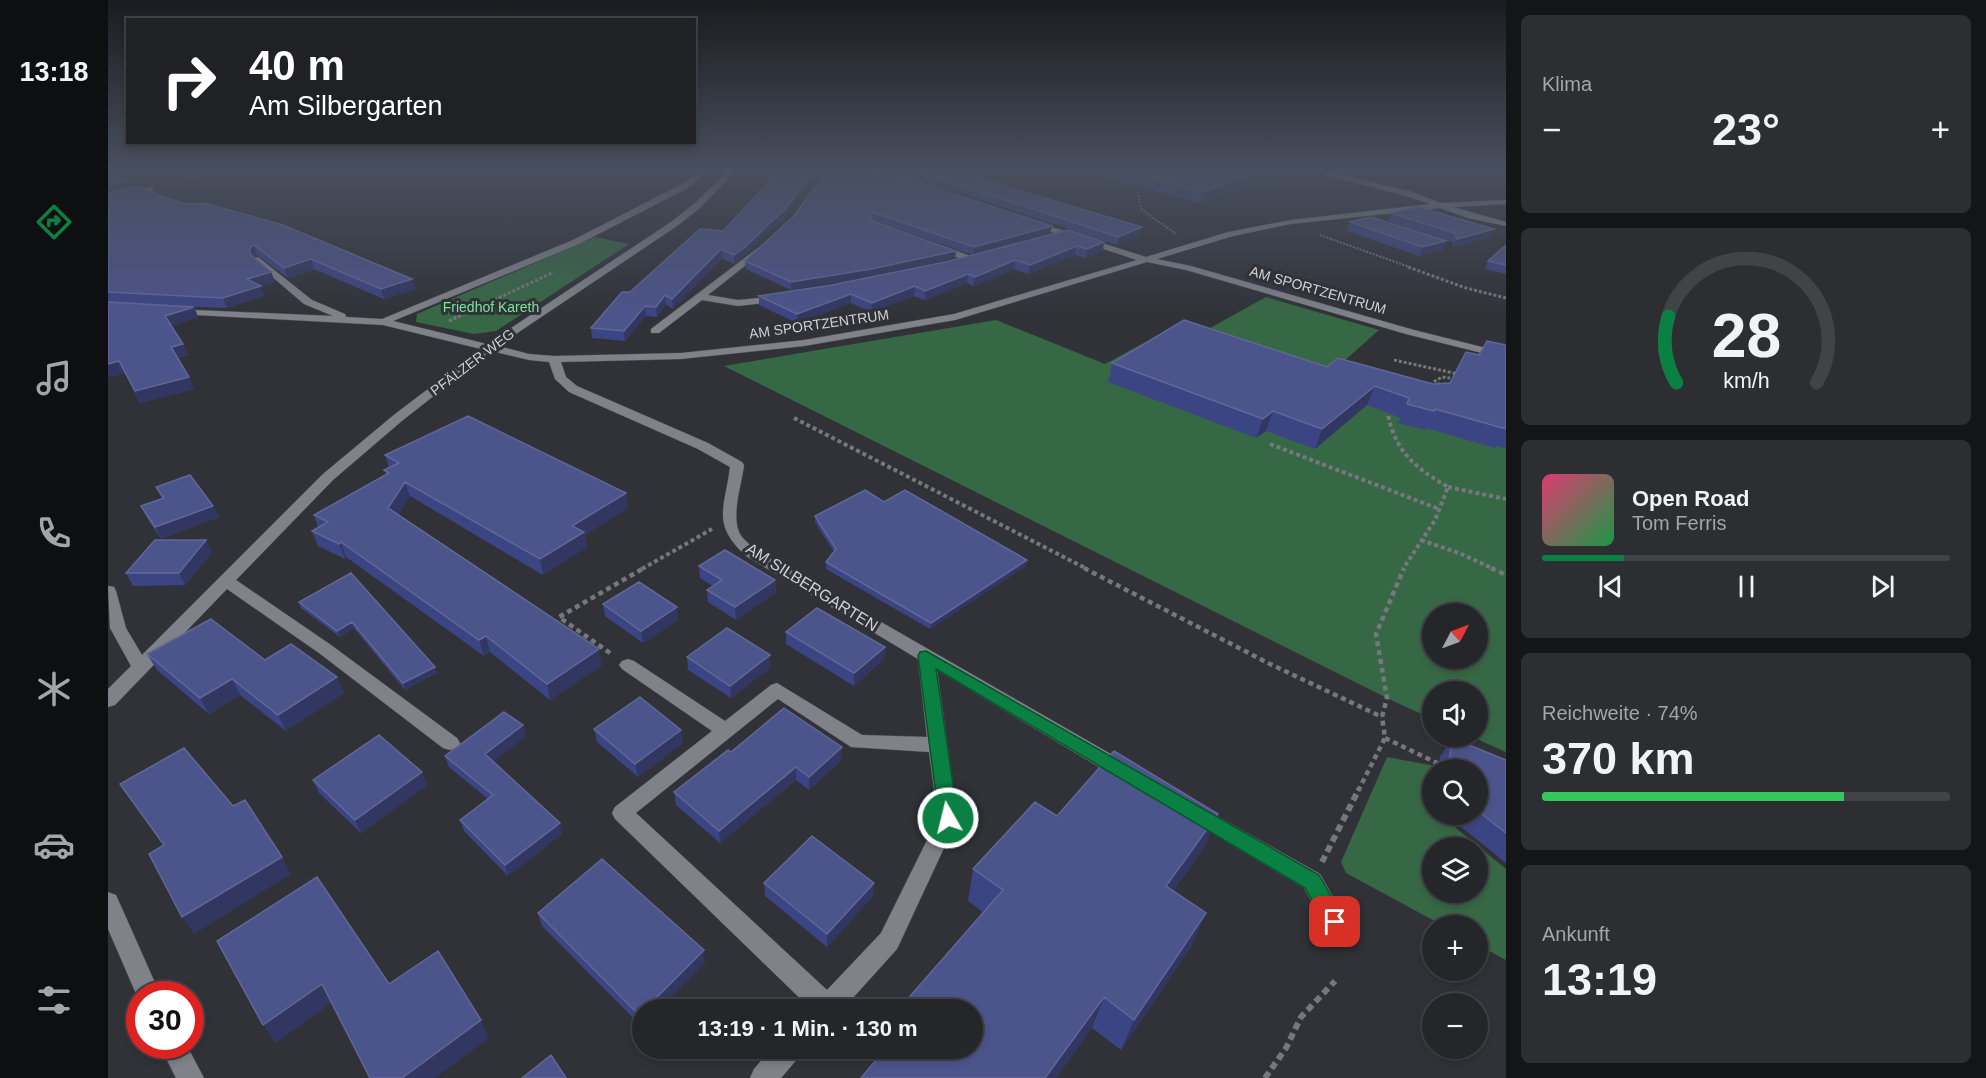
<!DOCTYPE html>
<html lang="de">
<meta charset="utf-8">
<style>
:root{--surface:#24262a;--page:#2c2e32;--text:#f1f3f6;--muted:#a3a5a8;--line:#414347;--accent:#0b8043}
body{margin:0;font-family:Helvetica,sans-serif;background:var(--page);color:var(--text);height:100vh;display:flex;flex-direction:column;font-size:22px;white-space:nowrap}
*{box-sizing:border-box;margin:0}
p{font-size:20px;color:var(--muted)}
.icon{flex:none;width:33px;height:33px;fill:none;stroke:currentColor;stroke-width:2;stroke-linecap:round;stroke-linejoin:round}
.map{position:relative;flex:1;overflow:hidden}
.sheet{display:flex;flex-direction:column;gap:15px;padding:15px;background:#141517;width:480px}
.sheet>*{flex:none}
.top-card{position:absolute;left:18px;top:18px;width:570px;height:126px;border-radius:0px;box-shadow:0 3px 9px #0003,0 0 0 2px var(--line);background:#202124;color:#fff;overflow:hidden}
.needle{width:39px;rotate:49deg}
.tools{position:absolute;left:1314px;top:603px;display:grid;gap:12px}
.tools a{display:grid;place-items:center;width:66px;height:66px;border-radius:50%;background:var(--surface);box-shadow:0 3px 9px #0003,0 0 0 2px var(--line);font-size:30px}
.speed{position:absolute;left:18px;top:981px;display:flex;gap:12px;font-size:30px;font-weight:700;text-align:center}
.speed>*{display:grid;place-content:center;width:78px;height:78px;border-radius:50%;background:var(--surface);box-shadow:0 3px 9px #0003,0 0 0 2px var(--line);line-height:1}
.speed .limit{border:9px solid #d22;background:#fff;color:#111}
.pin{position:absolute;display:grid;place-items:center;width:51px;height:51px;color:#fff;margin:-26px;border-radius:12px;box-shadow:0 3px 9px #0006}
.me{position:absolute;width:66px;margin:-33px;rotate:352deg;stroke-linejoin:round;filter:drop-shadow(0 0 4px #0008)}
.turn{display:flex;align-items:center;gap:21px;height:126px;padding:0 24px;font-size:27px}
.turn .icon{width:78px;height:78px;stroke-width:2.5}
.turn b{display:block;font-size:42px;line-height:51px}
.big{font-size:45px;font-weight:600;line-height:1.1}
.sheet .tile{flex:1;display:flex;flex-direction:column;justify-content:center;gap:9px;min-width:0;padding:0 21px;border-radius:9px;background:var(--page)}
.sheet .dial{align-items:center;gap:0}
.dial svg{height:156px;overflow:visible;fill:none;stroke:var(--line);stroke-width:7;stroke-linecap:round;text-anchor:middle}
.dial text{fill:var(--text);stroke:none}
.song{display:flex;align-items:center;gap:18px}
.cover{width:72px;height:72px;border-radius:9px;background:linear-gradient(135deg,hsl(340 70% 55%),hsl(140 70% 35%))}
.played{height:6px;border-radius:3px;background:linear-gradient(90deg,var(--accent) 20%,var(--line) 20%)}
.keys{display:flex;justify-content:space-around;direction:ltr}
.heat{display:flex;justify-content:space-between;align-items:center;font-size:33px;direction:ltr}
.charge{height:9px;border-radius:4px;background:linear-gradient(90deg,#34c759 74%,var(--line) 0)}
.trip{position:absolute;left:524px;top:999px;width:351px;height:60px;border-radius:30px;background:var(--surface);box-shadow:0 3px 9px #0003,0 0 0 2px var(--line);font-weight:600;line-height:60px;text-align:center}
main{display:flex;flex:1;min-height:0}
.tab-bar{display:flex;flex-direction:column;width:108px;justify-content:space-around;align-items:center;background:#0e0f11;color:var(--muted)}
.tab-bar .icon{width:42px;height:42px}
.tab-bar .on{color:var(--accent)}
.tab-bar b{font-size:27px;color:var(--text)}
.map>svg:first-child{display:block}
.green{fill:#376845;fill-rule:evenodd}
.lines{fill:none;stroke-linecap:round;stroke-linejoin:round}
.minor-casing{stroke:#4c4d52;stroke-width:1}
.path-far4{stroke:#76787d;stroke-width:2;stroke-dasharray:2 1.5;stroke-linecap:butt}
.path-far3{stroke:#76787d;stroke-width:3;stroke-dasharray:3 2;stroke-linecap:butt}
.path-far2{stroke:#76787d;stroke-width:4;stroke-dasharray:4 3;stroke-linecap:butt}
.path-far1{stroke:#76787d;stroke-width:4.5;stroke-dasharray:5 4;stroke-linecap:butt}
.path{stroke:#76787d;stroke-width:6;stroke-dasharray:7 4.5;stroke-linecap:butt}
.minor{fill:#808289;fill-rule:evenodd}
.wall{fill:#3c4583}
.shaded-wall{fill:#313761}
.building{fill:#4c548c;stroke:#616797;stroke-width:1.5}
.route{fill:#0b8043;stroke:#07532c;stroke-width:1.5}
.labels{text-anchor:middle;dominant-baseline:central;stroke-width:6;stroke-linejoin:round;paint-order:stroke}
.far-street-label{font-size:14px;fill:#d0d1d5;stroke:#303238}
.far-park-label{font-size:14px;fill:#7be399;stroke:#303238}
.street-label{font-size:16px;fill:#d0d1d5;stroke:#303238}
</style>
<main>
<nav class="tab-bar">
<b>13:18</b>
<svg class="icon on" aria-label="directions" viewBox="0 0 24 24"><path d="M12 3l9 9-9 9-9-9zM9 14v-3h6M13 9l2 2-2 2"/></svg>
<svg class="icon" aria-label="music" viewBox="0 0 24 24"><path d="M9 18V5l10-2v13"/><circle cx="6" cy="18" r="3"/><circle cx="16" cy="16" r="3"/></svg>
<svg class="icon" aria-label="phone" viewBox="0 0 24 24"><path d="M5 4h4l2 5-3 2q2 4 5 5l2-3 5 2v4C11 20 4 13 5 4z"/></svg>
<svg class="icon" aria-label="climate" viewBox="0 0 24 24"><path d="M12 3v18M4 7l16 10M4 17L20 7"/></svg>
<svg class="icon" aria-label="car" viewBox="0 0 24 24"><path d="M5 17H2v-5l4-1 3-4h7l3 4 3 1v5h-3M9 17h6M6 11h13"/><circle cx="7" cy="17" r="2"/><circle cx="17" cy="17" r="2"/></svg>
<svg class="icon" aria-label="filters" viewBox="0 0 24 24"><path d="M4 7h16M4 17h16"/><circle cx="9" cy="7" r="2"/><circle cx="15" cy="17" r="2"/></svg>
</nav>
<div class="map">
<svg width="1398" height="1078" viewBox="0 0 1398 1078">
<rect width="100%" height="100%" fill="#303238"/>
<path class="green" d="M487,237l34,7 -133,87 -22,3 -58,-12 1,-8z
M1158,297l113,33 -45,40 116,47 56,-67v402l-34,-15 6,-1v-44h-46v27l-45,-21 -663,-332 272,-46 109,44 63,-34 24,8zM1324,614h46v44h-46z
M1279,757l48,9 -3,4 -2,36 2,8 8,1 66,54v91l-28,-15v-19l-36,-1 -96,-52 -5,-11zM1324,848h46v44h-46z"/>
<g class="lines">
<g class="minor-casing">
<path id="minor" d="M590,167h7l-6,12 -13,10 -107,55 -186,77 94,23 184,-122 24,-19 37,-36h7l-38,40 -24,19 -179,120 31,8 25,2 127,-3 123,-13 150,-26 183,-54 -107,-35 -1,-2 4,-2 113,36 82,-25 63,-12 139,-16 -27,-9 -108,-28h12l102,24 32,12 65,-3v4l-53,3 53,15v4l-38,-8 -28,-10 -149,16 -58,12 -76,23 34,7 223,64 92,23v6l-100,-25 -220,-64 -39,-8 -192,58 -151,26 -123,13 -120,3 5,15 11,9 131,57 34,19 2,3c-2,20 -15,54 -2,72 4,5 10,9 14,13l372,214 3,6 -3,6 -7,2 -7,-2 -177,-106 21,148 -61,131 -55,61h-30l-197,-191 -3,-6 3,-6 97,-76 -90,-62 -3,-4 3,-4 6,-2 6,2 91,60 46,-36 6,-2 85,52 65,2 -9,-78 -172,-103c-35,-32 -21,-48 -16,-89l-32,-18 -129,-57 -14,-13 -6,-17 -20,-2 -38,-9 -88,69 -70,60 -97,100 95,65 126,93 3,5 -3,5 -7,2 -7,-2 -124,-95 -92,-64 -112,116 -7,2v-18l23,-23 -21,-38 -2,-42 6,1 2,4 10,37 16,27 181,-181 72,-60 86,-65 -98,-24 -206,-11 -5,-3 1,-2 160,7 -29,-12 -49,-42v-4l3,-1 54,43 33,14 1,3 36,2 191,-79 107,-55 13,-9zM670,699l73,48 78,5 9,66 -57,115 -54,57 -191,-177z
M720,167l34,1 38,12 -4,2 -35,-10z
M42,187h3v4l-45,10v-4z
M829,244l39,14 2,2 -8,2 -36,-13 -1,-2z
M650,248l7,2 -57,45 30,5 40,-4 4,1v4l-44,5 -36,-6 -43,33h-8v-4z
M1089,805l123,69 27,48 -4,8 -8,3 -8,-3 -23,-42 -114,-68 -3,-6 3,-6z
M0,892l8,3 44,99h-20v9l-32,-74z
M52,1046h27l17,32h-28z
M664,1048h31l-4,9 -18,21h-31l4,-9z"/>
</g>
<path class="path-far4" d="M55,185l72,-18
M1030,195l4,15 34,24
M1212,235l92,33"/>
<path class="path-far3" d="M1300,267l58,21 40,10
M374,306l28,6
M341,321l105,-49
M1286,360l64,14
M1332,385l-5,-4 7,-4 8,1"/>
<path class="path-far2" d="M1281,409c-2,8 1,15 4,23 10,27 31,41 55,55l-13,33 -32,49
M686,418l293,151
M1162,444l169,65
M1340,487l58,12
M1313,540l38,13 35,16
M534,569l70,-40"/>
<path class="path-far1" d="M976,568l184,95 114,54
M1383,568l15,7
M502,653l-51,-36 85,-49
M1277,738l54,26
M1250,791l27,-53 -3,-21 5,-19 -11,-64 28,-66"/>
<path class="path" d="M1214,862l37,-73
M1157,1078l21,-30 15,-31 34,-36"/>
<use href="#minor" class="minor"/>
</g>
<path class="wall" d="M722,167l220,67 -77,21 -101,-35v1l84,30 -1,7 -164,32 -45,-21 -1,-8 48,-44z
M762,167h70l202,60 -2,8 -23,10 -148,-49z
M957,167h229l-94,36z
M1219,167h65l-25,10z
M0,173l19,8 3,7 54,16 228,75 3,10 -31,10 -70,-30 -26,9 -31,-23 -4,2 18,15 4,10 -14,4 3,10 -37,12 -53,-2 20,1 4,10 -27,9 12,18 5,11 -11,3 17,31 -54,14 -15,-30 -17,4z
M1283,213l99,25 -37,9 -1,-5 -64,-21z
M679,215l-42,40 -11,9 -12,-6 -49,51 -7,-5 -9,13 -11,-1 -21,25 -33,-3 -1,-10 39,-36 93,-61z
M1242,222l96,19 -3,9 -24,6 -72,-25z
M960,230l35,21 -17,7 -11,-3 -47,19 -14,-5 -41,17 -6,-3 -42,17 -11,-4 -43,16 -20,-9 -54,20 -38,-18v-9l73,-11 118,-24z
M1398,245v29l-21,-5 3,-8z
M1398,345v104l-9,-3 -2,2 -69,-20 -1,2 -27,-7 3,-5 -34,-13 -52,44 -49,-18 -10,7 -148,-56 4,-19 215,4 106,17 17,-1 29,-28z
M277,455l241,38 2,15 -43,27 2,12 -44,28 -133,-79 -12,19 204,150 -52,35 -60,-48 -6,4 -138,-99 -1,2 -27,-13 -6,-15 6,-4 -4,-12 72,-41 -2,-4 5,-2z
M48,487l57,19 6,11 -58,22 -14,-21 -6,-12 21,-7z
M776,502l143,58 -1,6 -96,63 -104,-60v-7l8,-10 -19,-30v-6z
M104,552l-27,33 -52,1 -7,-13z
M591,566l76,14 1,12 -40,28 -28,-18 -1,-12 6,-4 -13,-8z
M243,573l86,100 -32,17 -51,-62 -14,9 -39,-29 -2,-6z
M495,604l75,16 -35,23 -38,-27z
M678,632l99,15 -1,12 -30,27 -68,-42z
M39,654l118,6 72,17 7,16 -58,38 -46,-36 -31,19 -52,-44z
M579,657l83,11 -39,30 -43,-28z
M486,729l87,1 2,13 -45,34 -41,-35z
M418,736l-32,25 68,73 -54,42 -44,-45 -4,-11 28,-21 -39,-32 -4,-11z
M1344,738l54,22v103l-61,-49h33v-44h-40l2,-13z
M623,752l111,8 -33,30 -13,-10 -76,63 -44,-38 -2,-13z
M205,780l114,5 -66,48 -42,-40z
M1110,814l-13,32 -32,45 19,54 -71,105 -29,-22 -36,50h-195l111,-30 11,-136 -15,-11 5,-32 84,-53z
M656,883h110l-1,13 -46,51 -62,-51z
M430,913l167,50 -63,47v17l-100,-101z"/>
<path class="shaded-wall" d="M0,167h11l2,4 -13,2z
M709,167h5l-35,48 -42,40 -11,9v-9z
M1163,167h23l-94,36 3,-11z
M1263,167h21l-25,10z
M19,181l3,8 -22,6v-10z
M944,226l-2,8 -77,21 1,-8z
M1034,227l-2,8 -23,10 1,-8z
M1386,229l-4,9 -37,9 4,-8z
M1338,241l-3,9 -24,6 3,-9z
M996,242l-1,9 -17,7 1,-9z
M146,245l3,10 -4,2 -3,-3v-7z
M969,246l-2,9 -47,19 2,-9z
M613,249l1,9 -49,51 -1,-10z
M848,251l-1,7 -84,19 -80,13v-8z
M203,259l3,10 -26,9 -4,-10z
M907,260l-1,9 -41,17 2,-9z
M163,272l4,10 -14,4 3,10 -37,12 -4,-10 24,-19z
M860,274l-1,9 -42,17v-9z
M304,279l3,10 -31,10 -3,-10z
M807,286l-1,10 -43,16 1,-9z
M743,294v9l-54,20v-9z
M557,295l1,9 -9,13 -1,-10z
M537,306l1,10 -21,25 -1,-10z
M86,307l4,10 -29,10 -4,-11z
M75,344l5,11 -12,3 -5,-11z
M11,361l6,12 -17,4v-13z
M81,377l5,12 -54,14 -5,-12z
M1267,386l-8,19 -52,44 7,-20z
M1165,411l-7,20 -10,7 7,-19z
M297,482l5,14 -17,27 -5,-15z
M518,493l2,15 -43,27 2,12 -44,28 -3,-16 32,-33z
M105,506l6,11 -58,22 -6,-12z
M98,540l6,12 -27,33 -6,-12z
M233,542l5,15 -1,2 -6,-15z
M919,560l-1,6 -96,63 1,-6z
M667,580l1,12 -40,28 -1,-13z
M569,607l1,13 -35,23 -2,-12z
M244,622l2,6 -14,9 -3,-6z
M378,636l4,16 -6,4 -5,-16z
M777,647l-1,12 -30,27v-13z
M491,649l3,16 -52,35 -3,-16z
M662,655v13l-39,30 -1,-12z
M327,667l2,6 -32,17 -2,-7z
M229,677l7,16 -58,38 -8,-16z
M124,679l8,16 -31,19 -9,-16z
M415,725l3,11 -37,29 -4,-11z
M573,730l2,13 -45,34 -3,-13z
M734,747v13l-33,30v-13z
M688,767v13l-76,63 -1,-12z
M314,772l5,13 -66,48 -6,-13z
M1110,814l-13,32 -52,72 13,-32z
M452,823l2,11 -54,42 -3,-11z
M174,857l9,17 -97,60 -12,-17z
M766,883l-1,13 -46,51v-13z
M1098,913l-14,32 -71,105 13,-30z
M596,950l1,13 -46,47h-15z
M214,984l11,18 -57,41 -13,-18z
M996,997l-12,31 -36,50h-11z
M534,1012v15l-3,-12z
M373,1020l8,18 -54,40h-33z"/>
<path class="building" d="M675,167h34l-30,40 -42,40 -11,8 -13,-6 -49,50 -7,-4 -9,12 -11,-1 -21,25 -33,-3 31,-36h8l70,-63 23,2z
M722,167h12l75,15 135,44 -78,21 -102,-35 -2,3 2,6 84,30 -85,18 -80,13 -46,-21 48,-44z
M787,167h45l202,60 -24,10 -149,-49z
M997,167h166l-68,25z
M0,173l19,8 -19,4z
M29,187l47,17 20,-1 79,22 129,54 -31,10 -70,-30 -27,9 -30,-23 -4,2v7l21,18 -24,7 14,7 -38,12 -115,-6v-99z
M1310,207l76,22 -37,10 -2,-6 -64,-20z
M1263,217l75,24 -24,6 -72,-25z
M960,230l36,12 -17,7 -10,-3 -47,19 -15,-5 -40,17 -7,-3 -43,17 -10,-5 -43,17 -21,-9 -54,20 -38,-18 73,-11 118,-24z
M1398,245v20l-18,-4z
M0,302l86,5 -29,9 18,28 -12,3 18,30 -54,14 -16,-30 -11,3z
M1076,320l143,47 11,-9 95,26 17,-1 16,-31 13,3 8,-14 19,4v84l-71,-20 -1,2 -27,-7 2,-6 -34,-12 -53,43 -49,-18 -10,8 -151,-56z
M360,416l158,77 -54,33 12,6 -44,27 -135,-77 -17,26 211,141 -52,35 -61,-48 -7,4 -138,-98 -2,2 -27,-13 16,-9 -14,-7 75,-42 -5,-3 15,-7 -14,-8z
M82,475l23,31 -58,21 -14,-21 23,-8 -8,-11z
M757,490l19,12 21,-12 122,70 -96,63 -105,-61 10,-13 -21,-33z
M47,540h51l-27,33h-53z
M617,550l50,30 -40,27 -28,-17 15,-10 -23,-14z
M243,573l84,94 -32,16 -51,-61 -15,9 -38,-29z
M531,582l38,25 -36,24 -38,-27z
M709,608l68,39 -31,26 -68,-41z
M103,619l54,41 26,-16 46,33 -59,38 -46,-36 -32,19 -53,-44z
M619,628l43,27 -40,31 -43,-29z
M532,697l41,33 -46,34 -41,-35z
M676,708l58,39 -33,30 -13,-10 -77,64 -45,-39 54,-42 3,2z
M396,712l19,13 -38,29 75,69 -55,42 -45,-45 33,-25 -48,-39z
M271,735l43,37 -67,48 -42,-40z
M1344,738l54,22v73l-28,-22v-41h-30z
M76,748l49,58 12,-6 37,57 -100,60 -33,-63 15,-9 -44,-61z
M1006,751l104,63 -52,72 40,27 -72,107 -30,-23 -59,81h-184l25,-30h86v-38h-74l105,-120 -30,-21 62,-67 22,14z
M704,836l62,47 -47,51 -63,-51z
M494,859l102,91 -60,60h-2v2l-3,3 -101,-102z
M209,877l72,107 49,-33 43,69 -79,58h-32l-48,-94 -59,41 -46,-84z
M443,1055l15,23h-44z"/>
<linearGradient id="sky" x2="0" y2="1"><stop stop-color="#1a1c1f"/><stop offset="0.53" stop-color="#484f5e"/><stop offset="1" stop-color="#484f5e" stop-opacity="0"/></linearGradient>
<rect width="1398" height="318" fill="url(#sky)"/>
<path class="route" d="M818,651l393,224 27,47 -3,7 -8,3 -7,-3 -23,-41 -369,-219 22,149 -3,6 -7,2 -7,-2 -2,-6 -21,-162 2,-4z"/>
<g class="labels">
<g class="far-street-label">
<text transform="translate(1210 290) rotate(16)">AM SPORTZENTRUM</text>
<text transform="translate(711 324) rotate(-8)">AM SPORTZENTRUM</text>
<text transform="translate(364 362) rotate(-37)">PFÄLZER WEG</text>
</g>
<g class="far-park-label">
<text x="383" y="307">Friedhof Kareth</text>
</g>
<g class="street-label">
<text transform="translate(704 587) rotate(32)">AM SILBERGARTEN</text>
</g>
</g>
</svg>
<div class="tools">
<a><svg class="needle" viewBox="-14 -14 28 28"><path d="M0-13l5 13h-10z" fill="#e53935"/><path d="M0 13l5-13h-10z" fill="#a3a5a8"/></svg></a>
<a><svg class="icon" aria-label="sound" viewBox="0 0 24 24"><path d="M4 9h4l5-4v14l-5-4H4zM17 9q2 3 0 6"/></svg></a>
<a><svg class="icon" aria-label="search" viewBox="0 0 24 24"><circle cx="10" cy="10" r="6"/><path d="M15 15l6 6"/></svg></a>
<a><svg class="icon" aria-label="layers" viewBox="0 0 24 24"><path d="M12 4l9 5-9 5-9-5zM3 14l9 5 9-5"/></svg></a>
<a>+</a>
<a>−</a>
</div>
<div class="speed"><div class="limit">30</div></div>
<div class="pin" style="left:1227px;top:922px;background:#d93025"><svg class="icon" aria-label="arrive" viewBox="0 0 24 24"><path d="M6 21V4h12l-3 4 3 4H6"/></svg></div>
<svg class="me" style="left:840px;top:818px" viewBox="-20 -20 40 40"><circle r="17" fill="#0b8043" stroke="#fff" stroke-width="3"/><path d="M0-11L8 9 0 5-8 9z" fill="#fff"/></svg>
<div class="trip">13:19 · 1 Min. · 130 m</div>
<div class="top-card">
<div class="turn"><svg class="icon" aria-label="right" viewBox="0 0 24 24"><path d="M7 20v-9h11M14 6l5 5-5 5"/></svg><div><b>40 m</b>Am Silbergarten</div></div>
</div>
</div>
<section class="sheet">
<div class="tile"><p>Klima</p>
<div class="heat"><a>−</a><b class="big">23°</b><a>+</a></div>
</div>
<div class="tile dial"><svg viewBox="0 0 100 80">
<path d="M14 69A42 42 0 1 1 86 69"/>
<path d="M14 69A42 42 0 0 1 10 35" stroke="#0b8043"/>
<text x="50" y="56" font-size="32" font-weight="700">28</text>
<text x="50" y="72" font-size="11">km/h</text>
</svg></div>
<div class="tile">
<div class="song"><i class="cover"></i><div><b>Open Road</b><p>Tom Ferris</p></div></div>
<div class="played"></div>
<div class="keys"><svg class="icon" aria-label="previous" viewBox="0 0 24 24"><path d="M18 5L8 12l10 7zM5 5v14"/></svg><svg class="icon" aria-label="pause" viewBox="0 0 24 24"><path d="M8 5v14M16 5v14"/></svg><svg class="icon" aria-label="next" viewBox="0 0 24 24"><path d="M6 5l10 7-10 7zM19 5v14"/></svg></div>
</div>
<div class="tile"><p>Reichweite · 74%</p><b class="big">370 km</b><div class="charge"></div></div>
<div class="tile"><p>Ankunft</p><b class="big">13:19</b></div>
</section>
</main>
